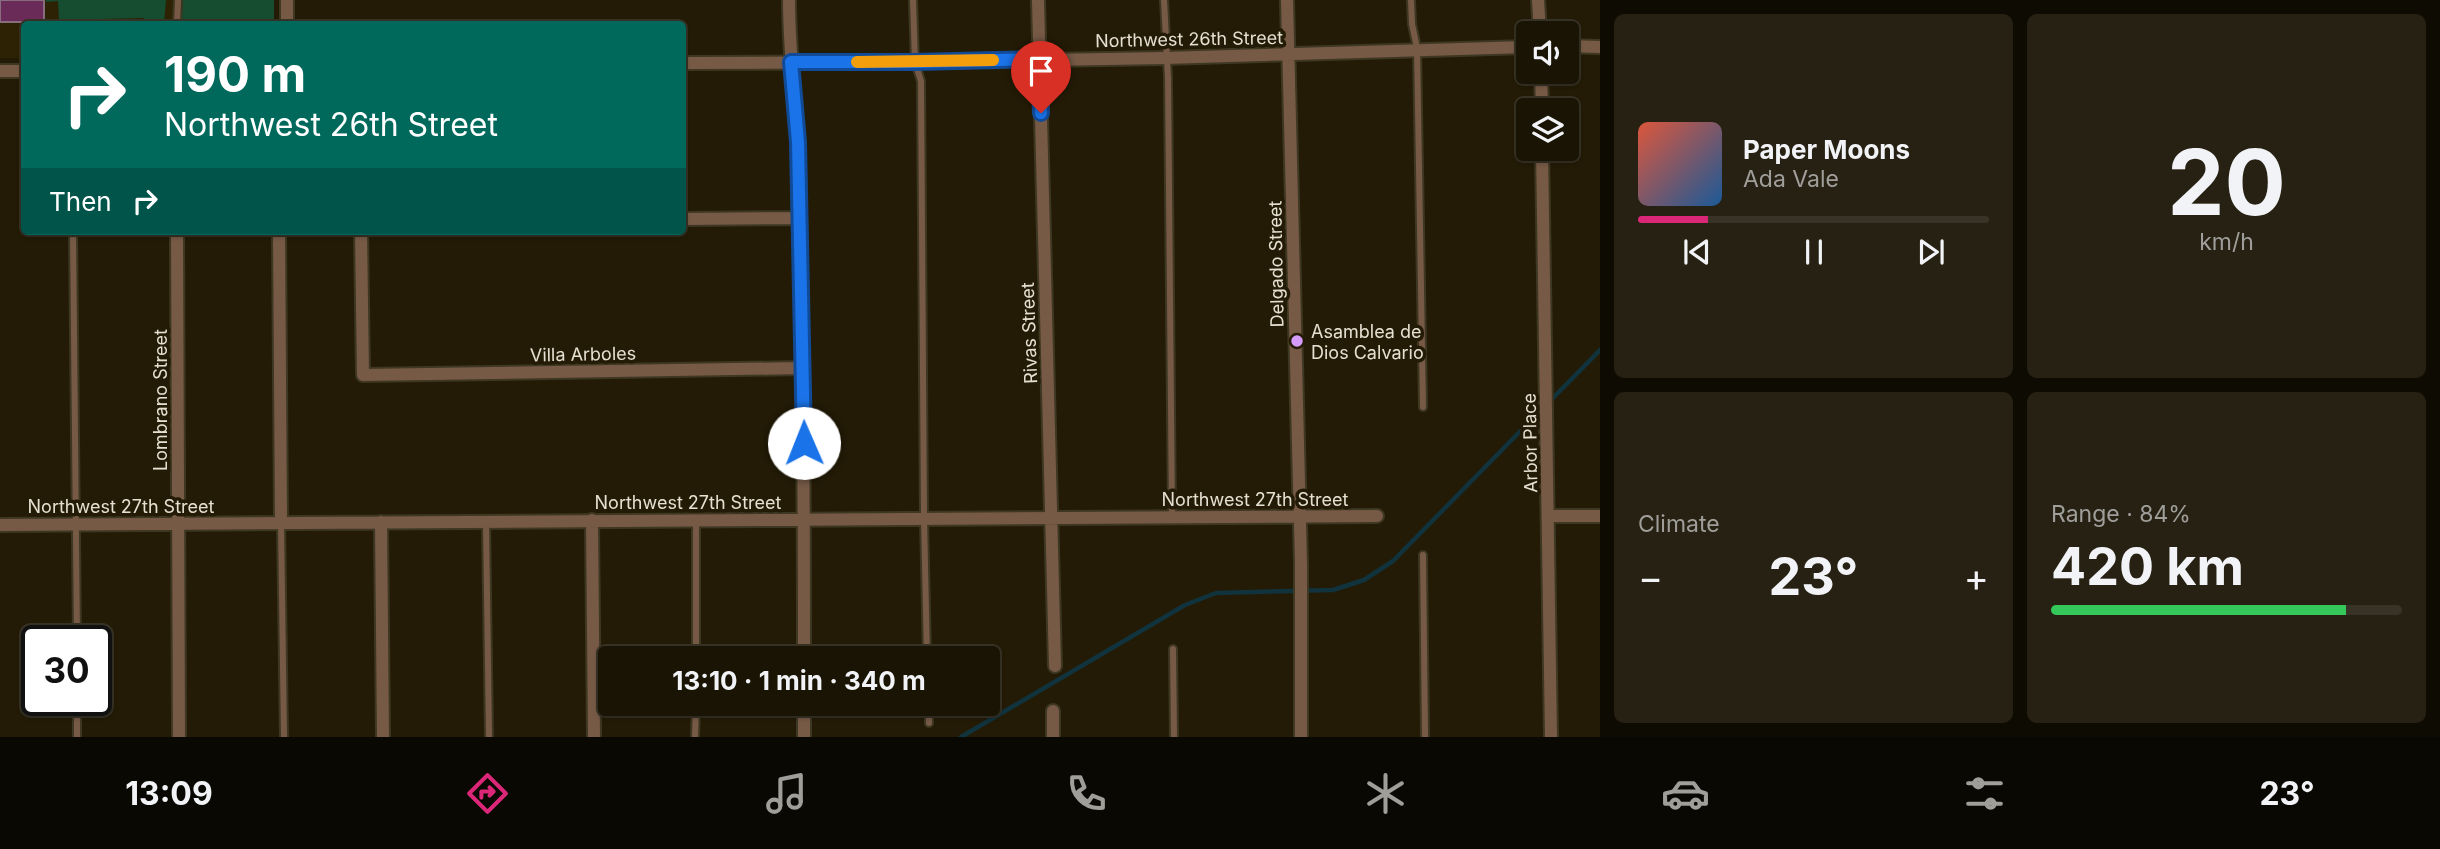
<!DOCTYPE html>
<meta charset="utf-8">
<style>
:root{--surface:#1a1404;--page:#272113;--text:#f1f3f6;--muted:#9f9e9a;--line:#383326;--accent:#db2777}
body{margin:0;font-family:Inter,sans-serif;background:var(--page);color:var(--text);height:100vh;display:flex;flex-direction:column;font-size:26px;white-space:nowrap}
*{box-sizing:border-box;margin:0}
p{font-size:23px;color:var(--muted)}
.icon{flex:none;width:38px;height:38px;fill:none;stroke:currentColor;stroke-width:2;stroke-linecap:round;stroke-linejoin:round}
.map{position:relative;flex:1;overflow:hidden}
.drawer{display:flex;flex-direction:column;gap:14px;padding:14px;background:#0e0b02;width:840px}
.drawer>*{flex:none}
.guide{position:absolute;left:21px;top:21px;width:665px;height:214px;border-radius:7px;box-shadow:0 2px 5px #0004,0 0 0 2px var(--line);background:#00695c;color:#fff;overflow:hidden}
.tools{position:absolute;left:1516px;top:21px;display:grid;gap:14px}
.tools a{display:grid;place-items:center;width:63px;height:63px;border-radius:7px;background:var(--surface);box-shadow:0 2px 5px #0004,0 0 0 2px var(--line);font-size:35px}
.speed{position:absolute;left:21px;top:625px;display:flex;gap:14px;font-size:35px;font-weight:700;text-align:center}
.speed>*{display:grid;place-content:center;width:91px;height:91px;border-radius:50%;background:var(--surface);box-shadow:0 2px 5px #0004,0 0 0 2px var(--line);line-height:1}
.speed .limit{border:4px solid #111;border-radius:10px;background:#fff;color:#111}
.pin{position:absolute;display:grid;place-items:center;width:60px;height:60px;color:#fff;margin:-72px -30px;border-radius:50% 50% 50% 0;rotate:-45deg;box-shadow:0 0 7px #0007}
.pin .icon{rotate:45deg}
.me{position:absolute;width:77px;margin:-38px;rotate:359deg;stroke-linejoin:round;filter:drop-shadow(0 0 5px #0008)}
.turn{display:flex;align-items:center;gap:24px;height:147px;padding:0 28px;font-size:32px}
.turn .icon{width:91px;height:91px;stroke-width:2.5}
.turn b{display:block;font-size:49px;line-height:60px}
.then{display:flex;align-items:center;height:66px;padding:0 28px;background:#0003;gap:14px;font-size:26px}
.big{font-size:52px;font-weight:700;line-height:1.1}
.drawer .card{flex:1;display:flex;flex-direction:column;justify-content:center;gap:10px;min-width:0;padding:0 24px;border-radius:10px;background:var(--page)}
.drawer .dial{align-items:center;gap:0}
.dial b{font-size:91px;line-height:1}
.song{display:flex;align-items:center;gap:21px}
.cover{width:84px;height:84px;border-radius:10px;background:linear-gradient(135deg,hsl(10 70% 55%),hsl(210 70% 35%))}
.played{height:7px;border-radius:4px;background:linear-gradient(90deg,var(--accent) 20%,var(--line) 20%)}
.keys{display:flex;justify-content:space-around;direction:ltr}
.heat{display:flex;justify-content:space-between;align-items:center;font-size:38px;direction:ltr}
.charge{height:10px;border-radius:5px;background:linear-gradient(90deg,#34c759 84%,var(--line) 0)}
.drawer .tiles{flex:1;display:grid;gap:14px;grid-template-columns:repeat(2,1fr)}
.trip{position:absolute;left:598px;top:646px;width:402px;height:70px;border-radius:7px;background:var(--surface);box-shadow:0 2px 5px #0004,0 0 0 2px var(--line);font-weight:700;line-height:70px;text-align:center}
.menu{display:flex;height:112px;justify-content:space-around;align-items:center;background:#0a0802;color:var(--muted)}
.menu .icon{width:49px;height:49px}
.menu .on{color:var(--accent)}
.menu b{font-size:32px;color:var(--text)}
main{display:flex;flex:1;min-height:0}
.map>svg:first-child{display:block}
.built{fill:#2d2203}
.green{fill:#164c30}
.lines{fill:none;stroke-linecap:round;stroke-linejoin:round}
.stream{stroke:#11333d;stroke-width:4.5}
.building{fill:#6a2b58;stroke:#876e7e;stroke-width:2}
.lane-casing{stroke:#3e3722;stroke-width:10}
.street-casing{stroke:#3e3722;stroke-width:16}
.lane{stroke:#765a46;stroke-width:6}
.street{stroke:#765a46;stroke-width:12}
.route-casing{stroke:#114b97;stroke-width:18}
.route{stroke:#1a73e8;stroke-width:12}
.slow{stroke:#f59e0b;stroke-width:12}
.poi-dot{fill:#d59bfb;stroke:#231b05;stroke-width:2.5}
.labels{text-anchor:middle;dominant-baseline:central;stroke-width:7;stroke-linejoin:round;paint-order:stroke}
.street-label{font-size:18px;fill:#e5e0d2;stroke:#231b05}
.poi-label{font-size:18px;fill:#e5e0d2;stroke:#231b05;text-anchor:start}
</style>
<main>
<div class="map">
<svg width="1600" height="737" viewBox="0 0 1600 737">
<rect width="100%" height="100%" fill="#231b05"/>
<path class="built" d="M0,0h183l-2,24h-157v34h-24z"/>
<path class="green" d="M46,0h120l-2,24h-19l-1,-6 -85,2 -1,-19 -12,1z
M183,0h91v24h-93z"/>
<g class="lines">
<path class="stream" d="M1549,402l51,-52
M961,737l224,-132 31,-12 117,-3 31,-10 29,-19 150,-153"/>
</g>
<path class="building" d="M0,0h44v22h-44z"/>
<g class="lines">
<g class="lane-casing">
<path id="lane" d="M913,0l2,62 6,19 3,437 3,140
M1164,0l4,78 4,439
M1411,0l1,24 5,24 6,359
M177,24l1,-24
M73,231l4,409
M281,522l3,215
M486,522l3,215
M1423,555l2,182
M1173,649l1,88
M696,658v-138
M77,700v37
M929,704v19
M695,737l1,-33"/>
</g>
<g class="street-casing">
<path id="street" d="M287,0v24
M789,0c0,57 8,113 10,170 4,162 5,325 5,488
M1038,0l17,666
M1287,0l14,564v173
M1538,0l2,33
M1566,46l34,1
M682,63l233,-1 250,-4 363,-11
M0,71h24
M1541,72l1,38
M1542,149l9,588
M682,219l118,-1
M177,231l2,506
M279,231l2,291
M361,231l2,144 440,-7
M1549,516h51
M592,520l2,217
M381,522l2,215
M0,525l1377,-9
M804,737v-33
M1053,737v-26"/>
</g>
<use href="#lane" class="lane"/>
<use href="#street" class="street"/>
</g>
<g class="lines">
<g class="route-casing">
<path id="route" d="M804,443l-6,-301 -7,-80h124l124,-3 2,54"/>
</g>
<use href="#route" class="route"/>
<path class="slow" d="M857,62l136,-2"/>
</g>
<circle class="poi-dot" cx="1297" cy="341" r="7"/>
<g class="labels">
<g class="street-label">
<text transform="translate(1189 39) rotate(-1)">Northwest 26th Street</text>
<text transform="translate(1276 264) rotate(-91)">Delgado Street</text>
<text transform="translate(1029 333) rotate(-92)">Rivas Street</text>
<text transform="translate(583 354) rotate(-1)">Villa Arboles</text>
<text transform="translate(160 400) rotate(-90)">Lombrano Street</text>
<text transform="translate(1530 443) rotate(-91)">Arbor Place</text>
<text x="1255" y="499">Northwest 27th Street</text>
<text x="688" y="502">Northwest 27th Street</text>
<text x="121" y="506">Northwest 27th Street</text>
</g>
<g class="poi-label">
<text x="1311" y="331">Asamblea de<tspan x="1311" dy="21">Dios Calvario</tspan></text>
</g>
</g>
</svg>
<div class="tools">
<a><svg class="icon" aria-label="sound" viewBox="0 0 24 24"><path d="M4 9h4l5-4v14l-5-4H4zM17 9q2 3 0 6"/></svg></a>
<a><svg class="icon" aria-label="layers" viewBox="0 0 24 24"><path d="M12 4l9 5-9 5-9-5zM3 14l9 5 9-5"/></svg></a>
</div>
<div class="speed"><div class="limit">30</div></div>
<div class="pin" style="left:1041px;top:113px;background:#d93025"><svg class="icon" aria-label="arrive" viewBox="0 0 24 24"><path d="M6 21V4h12l-3 4 3 4H6"/></svg></div>
<svg class="me" style="left:804px;top:443px" viewBox="-20 -20 40 40"><circle r="19" fill="#fff"/><path d="M0-13L10 11 0 6-10 11z" fill="#1a73e8"/></svg>
<div class="trip">13:10 · 1 min · 340 m</div>
<div class="guide">
<div class="turn"><svg class="icon" aria-label="right" viewBox="0 0 24 24"><path d="M7 20v-9h11M14 6l5 5-5 5"/></svg><div><b>190 m</b>Northwest 26th Street</div></div>
<div class="then">Then<svg class="icon" aria-label="right" viewBox="0 0 24 24"><path d="M7 20v-9h11M14 6l5 5-5 5"/></svg></div>
</div>
</div>
<section class="drawer">
<div class="tiles">
<div class="card">
<div class="song"><i class="cover"></i><div><b>Paper Moons</b><p>Ada Vale</p></div></div>
<div class="played"></div>
<div class="keys"><svg class="icon" aria-label="previous" viewBox="0 0 24 24"><path d="M18 5L8 12l10 7zM5 5v14"/></svg><svg class="icon" aria-label="pause" viewBox="0 0 24 24"><path d="M8 5v14M16 5v14"/></svg><svg class="icon" aria-label="next" viewBox="0 0 24 24"><path d="M6 5l10 7-10 7zM19 5v14"/></svg></div>
</div>
<div class="card dial"><b>20</b><p>km/h</p></div>
<div class="card"><p>Climate</p>
<div class="heat"><a>−</a><b class="big">23°</b><a>+</a></div>
</div>
<div class="card"><p>Range · 84%</p><b class="big">420 km</b><div class="charge"></div></div>
</div>
</section>
</main>
<nav class="menu">
<b>13:09</b>
<svg class="icon on" aria-label="directions" viewBox="0 0 24 24"><path d="M12 3l9 9-9 9-9-9zM9 14v-3h6M13 9l2 2-2 2"/></svg>
<svg class="icon" aria-label="music" viewBox="0 0 24 24"><path d="M9 18V5l10-2v13"/><circle cx="6" cy="18" r="3"/><circle cx="16" cy="16" r="3"/></svg>
<svg class="icon" aria-label="phone" viewBox="0 0 24 24"><path d="M5 4h4l2 5-3 2q2 4 5 5l2-3 5 2v4C11 20 4 13 5 4z"/></svg>
<svg class="icon" aria-label="climate" viewBox="0 0 24 24"><path d="M12 3v18M4 7l16 10M4 17L20 7"/></svg>
<svg class="icon" aria-label="car" viewBox="0 0 24 24"><path d="M5 17H2v-5l4-1 3-4h7l3 4 3 1v5h-3M9 17h6M6 11h13"/><circle cx="7" cy="17" r="2"/><circle cx="17" cy="17" r="2"/></svg>
<svg class="icon" aria-label="filters" viewBox="0 0 24 24"><path d="M4 7h16M4 17h16"/><circle cx="9" cy="7" r="2"/><circle cx="15" cy="17" r="2"/></svg>
<b>23°</b>
</nav>
